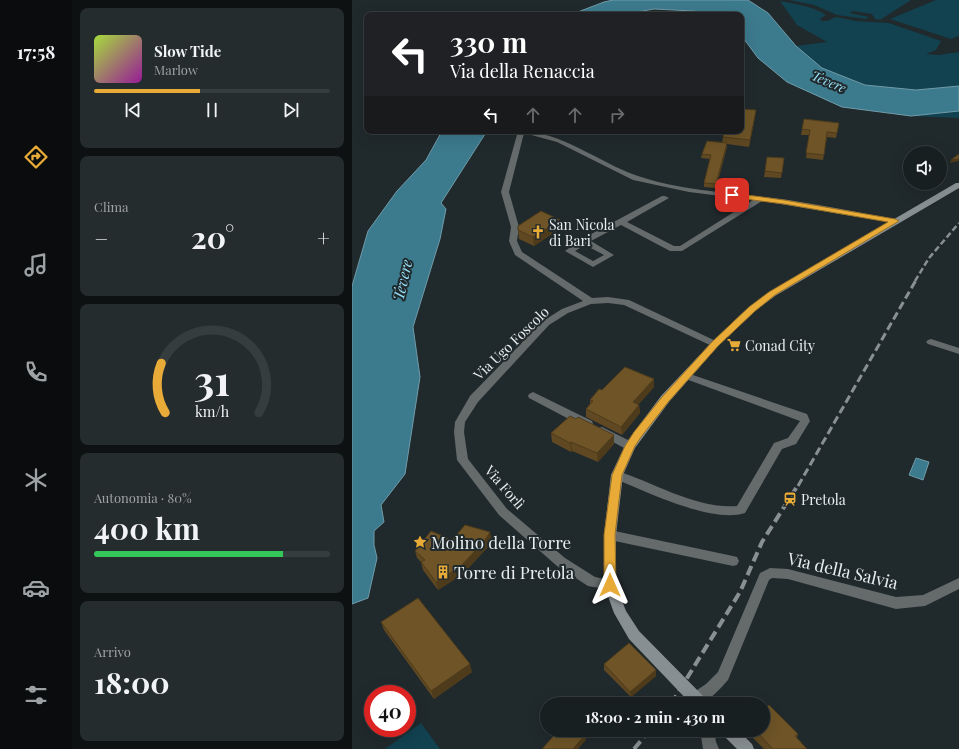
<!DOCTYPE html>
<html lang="it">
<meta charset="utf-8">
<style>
:root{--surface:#181f21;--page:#252c2e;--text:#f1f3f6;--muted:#9fa2a5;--line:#363d3f;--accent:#e9ab38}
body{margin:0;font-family:"Playfair Display",serif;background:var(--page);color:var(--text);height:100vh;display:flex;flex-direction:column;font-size:15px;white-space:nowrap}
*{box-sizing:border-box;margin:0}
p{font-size:13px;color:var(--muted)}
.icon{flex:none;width:22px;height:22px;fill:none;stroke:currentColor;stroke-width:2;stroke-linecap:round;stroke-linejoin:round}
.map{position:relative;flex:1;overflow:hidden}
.sheet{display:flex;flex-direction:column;gap:8px;padding:8px;background:#0d1112;width:280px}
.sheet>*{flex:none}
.guide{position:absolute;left:12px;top:12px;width:380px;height:122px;border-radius:8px;box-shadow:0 4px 16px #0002,0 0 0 1px var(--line);background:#202124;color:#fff;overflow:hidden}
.buttons{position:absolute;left:551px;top:146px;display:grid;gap:8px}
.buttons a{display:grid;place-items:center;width:44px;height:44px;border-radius:50%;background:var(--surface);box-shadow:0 4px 16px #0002,0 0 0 1px var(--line);font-size:20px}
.speed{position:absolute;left:12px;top:685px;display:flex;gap:8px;font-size:20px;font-weight:700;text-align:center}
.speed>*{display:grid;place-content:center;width:52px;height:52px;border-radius:50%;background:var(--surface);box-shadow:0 4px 16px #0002,0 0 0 1px var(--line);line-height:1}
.speed .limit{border:6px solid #d22;background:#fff;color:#111}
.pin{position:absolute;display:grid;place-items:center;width:34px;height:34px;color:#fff;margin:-17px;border-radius:8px;box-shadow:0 2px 6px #0006}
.me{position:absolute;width:44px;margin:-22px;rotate:0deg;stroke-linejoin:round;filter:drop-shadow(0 0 3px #0008)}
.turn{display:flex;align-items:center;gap:14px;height:84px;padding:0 20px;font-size:18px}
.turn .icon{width:52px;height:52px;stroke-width:2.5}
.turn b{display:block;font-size:28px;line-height:34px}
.lanes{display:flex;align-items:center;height:38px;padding:0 20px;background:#0003;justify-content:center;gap:20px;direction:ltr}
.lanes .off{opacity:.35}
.big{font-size:30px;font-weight:700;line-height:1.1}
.sheet .tile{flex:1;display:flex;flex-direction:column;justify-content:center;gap:6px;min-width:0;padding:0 14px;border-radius:8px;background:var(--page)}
.sheet .dial{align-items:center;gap:0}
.dial svg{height:104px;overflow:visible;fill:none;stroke:var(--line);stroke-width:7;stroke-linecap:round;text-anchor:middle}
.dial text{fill:var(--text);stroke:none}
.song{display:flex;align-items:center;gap:12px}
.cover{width:48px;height:48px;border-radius:6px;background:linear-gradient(135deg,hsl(80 70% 55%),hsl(300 70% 35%))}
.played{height:4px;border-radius:2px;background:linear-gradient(90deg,var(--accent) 45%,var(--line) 45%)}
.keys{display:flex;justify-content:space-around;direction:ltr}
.heat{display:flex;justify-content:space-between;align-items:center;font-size:22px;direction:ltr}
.charge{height:6px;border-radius:3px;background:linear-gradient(90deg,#34c759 80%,var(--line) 0)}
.trip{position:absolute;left:188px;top:697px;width:230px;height:40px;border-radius:20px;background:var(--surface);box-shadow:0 4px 16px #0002,0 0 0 1px var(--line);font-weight:700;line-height:40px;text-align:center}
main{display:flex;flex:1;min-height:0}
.tabs{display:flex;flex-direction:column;width:72px;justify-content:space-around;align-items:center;background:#0a0c0d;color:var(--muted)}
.tabs .icon{width:28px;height:28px}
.tabs .selected{color:var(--accent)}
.tabs b{font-size:18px;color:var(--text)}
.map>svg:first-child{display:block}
.green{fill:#12414f}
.water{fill:#3c7a8d;stroke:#709caa}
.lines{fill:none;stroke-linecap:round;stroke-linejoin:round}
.street{fill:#656a6b;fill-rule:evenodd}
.secondary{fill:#888f92;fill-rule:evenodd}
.rail-far2{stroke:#899093;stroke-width:2.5;stroke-dasharray:6 3;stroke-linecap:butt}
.rail-far1{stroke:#899093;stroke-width:3;stroke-dasharray:8 4;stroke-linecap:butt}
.rail{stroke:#899093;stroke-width:4;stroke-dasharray:10 5;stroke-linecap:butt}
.wall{fill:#5f4822}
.shaded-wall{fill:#4d3b1b}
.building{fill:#6e5427;stroke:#4d3b1b}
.route{fill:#e9ab38;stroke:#976f24}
.labels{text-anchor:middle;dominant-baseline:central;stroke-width:4;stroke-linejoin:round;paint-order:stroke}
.far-water-label{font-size:13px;font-style:italic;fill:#99e2fb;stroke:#20292c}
.poi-label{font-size:14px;fill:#e8edef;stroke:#20292c;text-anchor:start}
.street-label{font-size:14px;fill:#e8edef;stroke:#20292c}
.water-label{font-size:15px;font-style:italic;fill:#99e2fb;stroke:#20292c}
.near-poi-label{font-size:17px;fill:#e8edef;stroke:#20292c;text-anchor:start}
.near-street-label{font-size:17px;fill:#e8edef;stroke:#20292c}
</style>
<main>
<nav class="tabs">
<b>17:58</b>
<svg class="icon selected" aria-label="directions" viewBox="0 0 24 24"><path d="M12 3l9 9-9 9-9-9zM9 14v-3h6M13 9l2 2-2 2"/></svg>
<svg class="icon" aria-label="music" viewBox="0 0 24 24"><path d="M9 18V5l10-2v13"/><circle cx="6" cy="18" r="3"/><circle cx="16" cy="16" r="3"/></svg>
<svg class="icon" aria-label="phone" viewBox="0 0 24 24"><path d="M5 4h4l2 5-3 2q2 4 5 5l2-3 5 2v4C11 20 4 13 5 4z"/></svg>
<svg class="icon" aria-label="climate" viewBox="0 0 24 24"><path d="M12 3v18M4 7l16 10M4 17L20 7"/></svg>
<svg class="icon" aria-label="car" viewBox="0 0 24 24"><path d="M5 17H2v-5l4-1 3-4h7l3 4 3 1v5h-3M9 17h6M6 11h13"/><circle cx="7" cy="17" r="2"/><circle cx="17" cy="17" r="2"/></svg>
<svg class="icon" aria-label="filters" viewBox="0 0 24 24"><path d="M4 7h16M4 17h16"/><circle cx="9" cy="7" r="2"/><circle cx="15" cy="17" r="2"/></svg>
</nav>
<section class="sheet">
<div class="tile">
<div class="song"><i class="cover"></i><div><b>Slow Tide</b><p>Marlow</p></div></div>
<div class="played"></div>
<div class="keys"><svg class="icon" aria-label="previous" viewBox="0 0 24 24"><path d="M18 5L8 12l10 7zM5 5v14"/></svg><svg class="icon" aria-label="pause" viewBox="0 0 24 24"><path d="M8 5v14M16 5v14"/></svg><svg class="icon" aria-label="next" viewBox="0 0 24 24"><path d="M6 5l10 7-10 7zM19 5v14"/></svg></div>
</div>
<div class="tile"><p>Clima</p>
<div class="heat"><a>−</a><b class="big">20°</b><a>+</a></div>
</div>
<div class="tile dial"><svg viewBox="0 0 100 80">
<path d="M14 69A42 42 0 1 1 86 69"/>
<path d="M14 69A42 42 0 0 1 11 31" stroke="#e9ab38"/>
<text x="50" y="56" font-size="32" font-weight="700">31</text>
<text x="50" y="72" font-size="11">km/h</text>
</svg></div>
<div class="tile"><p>Autonomia · 80%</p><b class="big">400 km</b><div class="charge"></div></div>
<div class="tile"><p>Arrivo</p><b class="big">18:00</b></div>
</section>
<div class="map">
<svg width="607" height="749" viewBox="0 0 607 749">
<rect width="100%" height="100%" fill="#20292c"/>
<path class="green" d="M437,0h122l-31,20 -5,-1 -3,-5 -20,-3 -2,2 19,4 -3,2 -29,-4 -23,-10z
M584,0h23v36l-8,3 -61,-20z
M428,1c16,3 33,5 46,14l-6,4 2,2h5l9,-4 20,4 33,2 52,18 -5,9 -10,4 12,1 21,-3v34l-43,4 -51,-5 -43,-17 -26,-22 31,-4 -30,-17z
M607,111v7l-48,-2z
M69,723l19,26h-55z"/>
<path class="water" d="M261,0h135l20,13 28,33 26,22 43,17 51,5 43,-4v25l-48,5 -69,-9 -55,-25 -29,-24 -17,-23v-20h-23l-25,-4 -39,-2 -34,6h-50l34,-13z
M90,131h45l-46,72 5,6 -6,30 -27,88 7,50 -15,97 -24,31 3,17 -10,9v14l3,13 -9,40 -16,6v-318l16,-55 29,-40 29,-31z
M564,458l13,4 -6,18 -14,-5z"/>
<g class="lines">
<path class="street" d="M166,131c44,0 79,31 120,45 41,14 92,17 135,22 41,5 81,14 122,21l4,2 -4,2 -133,-22 -80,50h-12l-49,-26 -30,16 23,14 -21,12 -28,-16 17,-12 80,-43h3l4,2 -42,24 47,24h6l73,-46 -64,-8 -56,-12 -76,-38 -33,-9 -15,59 10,35 -2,14 5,11 70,46 16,-1 21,3 89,42 2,2 -5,3 -3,-1 -88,-41 -16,-2 -17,1 -23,9 -19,12 -71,77 -13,20 -1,10 4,27 39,50 58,49 30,19 19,4 2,4 -2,4 -4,1 -22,-4 -31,-20 -58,-51 -42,-55 -3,-28 1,-10 15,-26 73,-75 19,-12 21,-8 -68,-46 -6,-14 2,-14 -10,-35zM233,245l19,10 -11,6 -18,-10z
M579,339l28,9v6l-31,-10 -2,-2 2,-2z
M335,373l120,41 3,7 -14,23 -14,5 -37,64c-33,11 -100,-22 -132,-35l-2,-3 2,-3 4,-1c39,12 78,38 120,35l37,-63 14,-5 12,-17 -117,-43 -1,-2 1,-2z
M181,392l59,29 1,3 -1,3h-8l-55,-29 -1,-2 1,-2z
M250,427l32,16 1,3 -1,3h-8l-28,-15 -1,-3 1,-3z
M258,530l123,26 4,1 2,4 -2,4 -4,1 -123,-26 -4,-2 -2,-3 2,-3z
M418,568l18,1 108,28 27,-2 36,-17v11l-34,17 -29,3 -108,-30 -16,-1 -3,2 -41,100c-10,11 -21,25 -37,24l-2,-5 2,-5 15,-10 12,-12 42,-99z
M348,730h14l2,12 3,7h-16z"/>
<path class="secondary" d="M604,183h3v5l-184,108 -20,15 -37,35 -49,56 -34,46 -12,27 -7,60v50l10,26 13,20 67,68 2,5h-17l-62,-65 -15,-26 -10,-28v-50l7,-60 15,-32 35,-47 51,-54 37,-35 20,-15z
M369,730h17l14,14 2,5h-17l-14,-14z"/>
<path class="rail-far2" d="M563,281l14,-23 30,-35"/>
<path class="rail-far1" d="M446,486l118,-206"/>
<path class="rail" d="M319,704l69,-112 22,-50 36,-57
M282,749l16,-19"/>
</g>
<path class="wall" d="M403,117l-6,30 -22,-3v3l-11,41 -12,-1v-4l6,-24 -9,-1 1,-4 20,-11 1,-6z
M487,123l-3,15 -9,-1 -4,23 -17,-2 3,-23h-8l1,-6z
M432,158l-3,20 -17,-1 1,-6z
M208,220l1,8 -27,18 -15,-7 -1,-9z
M302,379v8l-16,18h1l1,8 -18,22 -36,-18v-8l4,-5v-4l12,-10z
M199,433l63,11 -16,18 -26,-11 -1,1 -19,-10z
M100,540h40l-5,8 -24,26 -25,16 -15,-20 -2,-8 -4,-4 -2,-7z
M29,622l91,50 -38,27 -50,-69z
M252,664l52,12 -25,21 -27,-27z
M395,730h16l35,4 -1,4 10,11h-43l-17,-17z"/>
<path class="shaded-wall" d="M404,110l-1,7 -6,30 1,-7z
M375,143v4l-11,41v-4z
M607,159v2l-9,2 1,-3z
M208,220l1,8 -27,18 -1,-9z
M302,379v8l-21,23v-8z
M287,405l1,8 -18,22 -1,-8z
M262,435v9l-16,18 -1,-9z
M219,442l1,9 -1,1 -1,-9z
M138,532l2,8 -5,8 -24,26 -25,16 -2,-8z
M118,664l2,8 -38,27 -3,-8z
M304,670v6l-25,21 -1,-5z
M233,735l1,5 -8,9h-5z"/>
<path class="building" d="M389,109l15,1 -6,30 -27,-3 1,-6h17z
M452,119l35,4 -2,10 -10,-1 -3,23 -18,-2 4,-23 -8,-1z
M355,141l20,2 -11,41 -12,-1 7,-28 -9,-1z
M607,154v5l-8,1z
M415,157l17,1 -2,15 -17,-2z
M189,211l19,9 -27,17 -15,-7v-4z
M273,367l29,12 -21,23 6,3 -18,22 -35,-18 7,-8 -3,-1 9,-11 3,1z
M218,416l6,3 2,-2 36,18 -17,18 -26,-11 -1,1 -19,-10z
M113,525l25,7 -5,8 -24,26 -25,16 -15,-20 4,-2 -10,-9 16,-20 21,9z
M66,598l52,66 -39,27 -50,-69z
M277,643l27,27 -26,22 -26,-28z
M417,705l29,29 -3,2 12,13h-34l-18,-19h8v-20z
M207,730h20l6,5 -12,14h-31z"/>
<path class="route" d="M380,193l52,7 111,19 4,2 -124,74 -20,16 -37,35 -49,55 -28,36 -6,9 -13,29 -7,60 1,50 -2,4 -4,1 -4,-1 -2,-4v-50l8,-60 13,-29 9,-14 28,-35 50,-55 37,-35 20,-15 119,-70 -104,-18 -55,-7 -1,-2z"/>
<defs>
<g id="church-bare" transform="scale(1.08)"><path d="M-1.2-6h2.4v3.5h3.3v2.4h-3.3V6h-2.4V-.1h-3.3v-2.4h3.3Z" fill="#e9ab38" stroke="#20292c" stroke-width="2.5" paint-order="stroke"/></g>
<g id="supermarket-bare" transform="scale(1.08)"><path d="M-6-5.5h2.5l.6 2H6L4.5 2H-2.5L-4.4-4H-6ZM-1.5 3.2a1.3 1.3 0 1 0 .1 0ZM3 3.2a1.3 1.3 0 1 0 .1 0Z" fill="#e9ab38" stroke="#20292c" stroke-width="2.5" paint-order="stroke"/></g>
<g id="station-bare" transform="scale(1.08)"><path d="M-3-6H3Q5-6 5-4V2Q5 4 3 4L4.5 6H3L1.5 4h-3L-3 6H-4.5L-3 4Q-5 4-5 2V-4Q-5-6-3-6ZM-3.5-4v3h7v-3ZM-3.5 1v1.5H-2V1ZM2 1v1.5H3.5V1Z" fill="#e9ab38" stroke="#20292c" stroke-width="2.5" paint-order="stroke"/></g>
<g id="sight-bare" transform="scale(1.08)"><path d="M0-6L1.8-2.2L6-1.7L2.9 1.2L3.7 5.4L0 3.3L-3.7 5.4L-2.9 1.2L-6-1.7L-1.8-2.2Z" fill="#e9ab38" stroke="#20292c" stroke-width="2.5" paint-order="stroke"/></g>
<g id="building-bare" transform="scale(1.08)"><path d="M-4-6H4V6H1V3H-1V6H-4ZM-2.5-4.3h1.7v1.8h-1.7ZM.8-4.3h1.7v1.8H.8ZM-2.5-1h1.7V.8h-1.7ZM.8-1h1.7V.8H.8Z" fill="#e9ab38" stroke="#20292c" stroke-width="2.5" paint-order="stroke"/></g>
</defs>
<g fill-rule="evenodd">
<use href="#church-bare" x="186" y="232"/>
<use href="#supermarket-bare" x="382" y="345"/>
<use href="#station-bare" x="438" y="499"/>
<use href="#sight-bare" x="68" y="542"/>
<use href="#building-bare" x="91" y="572"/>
</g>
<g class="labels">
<g class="far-water-label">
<text transform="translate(477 81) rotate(23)">Tevere</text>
</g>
<g class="poi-label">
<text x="197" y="224">San Nicola<tspan x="197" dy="16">di Bari</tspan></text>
<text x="393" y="345">Conad City</text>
<text x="449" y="499">Pretola</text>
</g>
<g class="street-label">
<text transform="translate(159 343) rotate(-44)">Via Ugo Foscolo</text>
<text transform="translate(153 487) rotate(49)">Via Forlì</text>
</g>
<g class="water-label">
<text transform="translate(50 280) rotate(-77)">Tevere</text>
</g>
<g class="near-poi-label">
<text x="79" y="542">Molino della Torre</text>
<text x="102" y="572">Torre di Pretola</text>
</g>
<g class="near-street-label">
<text transform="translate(491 570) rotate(13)">Via della Salvia</text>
</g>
</g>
</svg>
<div class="buttons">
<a><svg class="icon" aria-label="sound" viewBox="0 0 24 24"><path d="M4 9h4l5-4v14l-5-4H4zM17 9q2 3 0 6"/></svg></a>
</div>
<div class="speed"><div class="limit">40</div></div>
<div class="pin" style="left:380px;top:195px;background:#d93025"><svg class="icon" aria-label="arrive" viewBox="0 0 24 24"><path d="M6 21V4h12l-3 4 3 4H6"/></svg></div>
<svg class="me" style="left:258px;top:585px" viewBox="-20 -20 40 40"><path d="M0-17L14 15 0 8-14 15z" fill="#e9ab38" stroke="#fff" stroke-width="4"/></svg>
<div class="trip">18:00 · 2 min · 430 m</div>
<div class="guide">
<div class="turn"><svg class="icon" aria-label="left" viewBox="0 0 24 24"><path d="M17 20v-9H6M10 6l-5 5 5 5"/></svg><div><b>330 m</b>Via della Renaccia</div></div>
<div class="lanes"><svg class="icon" aria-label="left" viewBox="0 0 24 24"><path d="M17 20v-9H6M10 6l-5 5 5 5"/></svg><svg class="icon off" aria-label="ahead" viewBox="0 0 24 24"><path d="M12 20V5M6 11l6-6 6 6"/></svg><svg class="icon off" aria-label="ahead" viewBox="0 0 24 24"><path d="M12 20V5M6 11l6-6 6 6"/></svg><svg class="icon off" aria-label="right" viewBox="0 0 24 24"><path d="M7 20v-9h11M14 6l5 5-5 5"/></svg></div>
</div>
</div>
</main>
